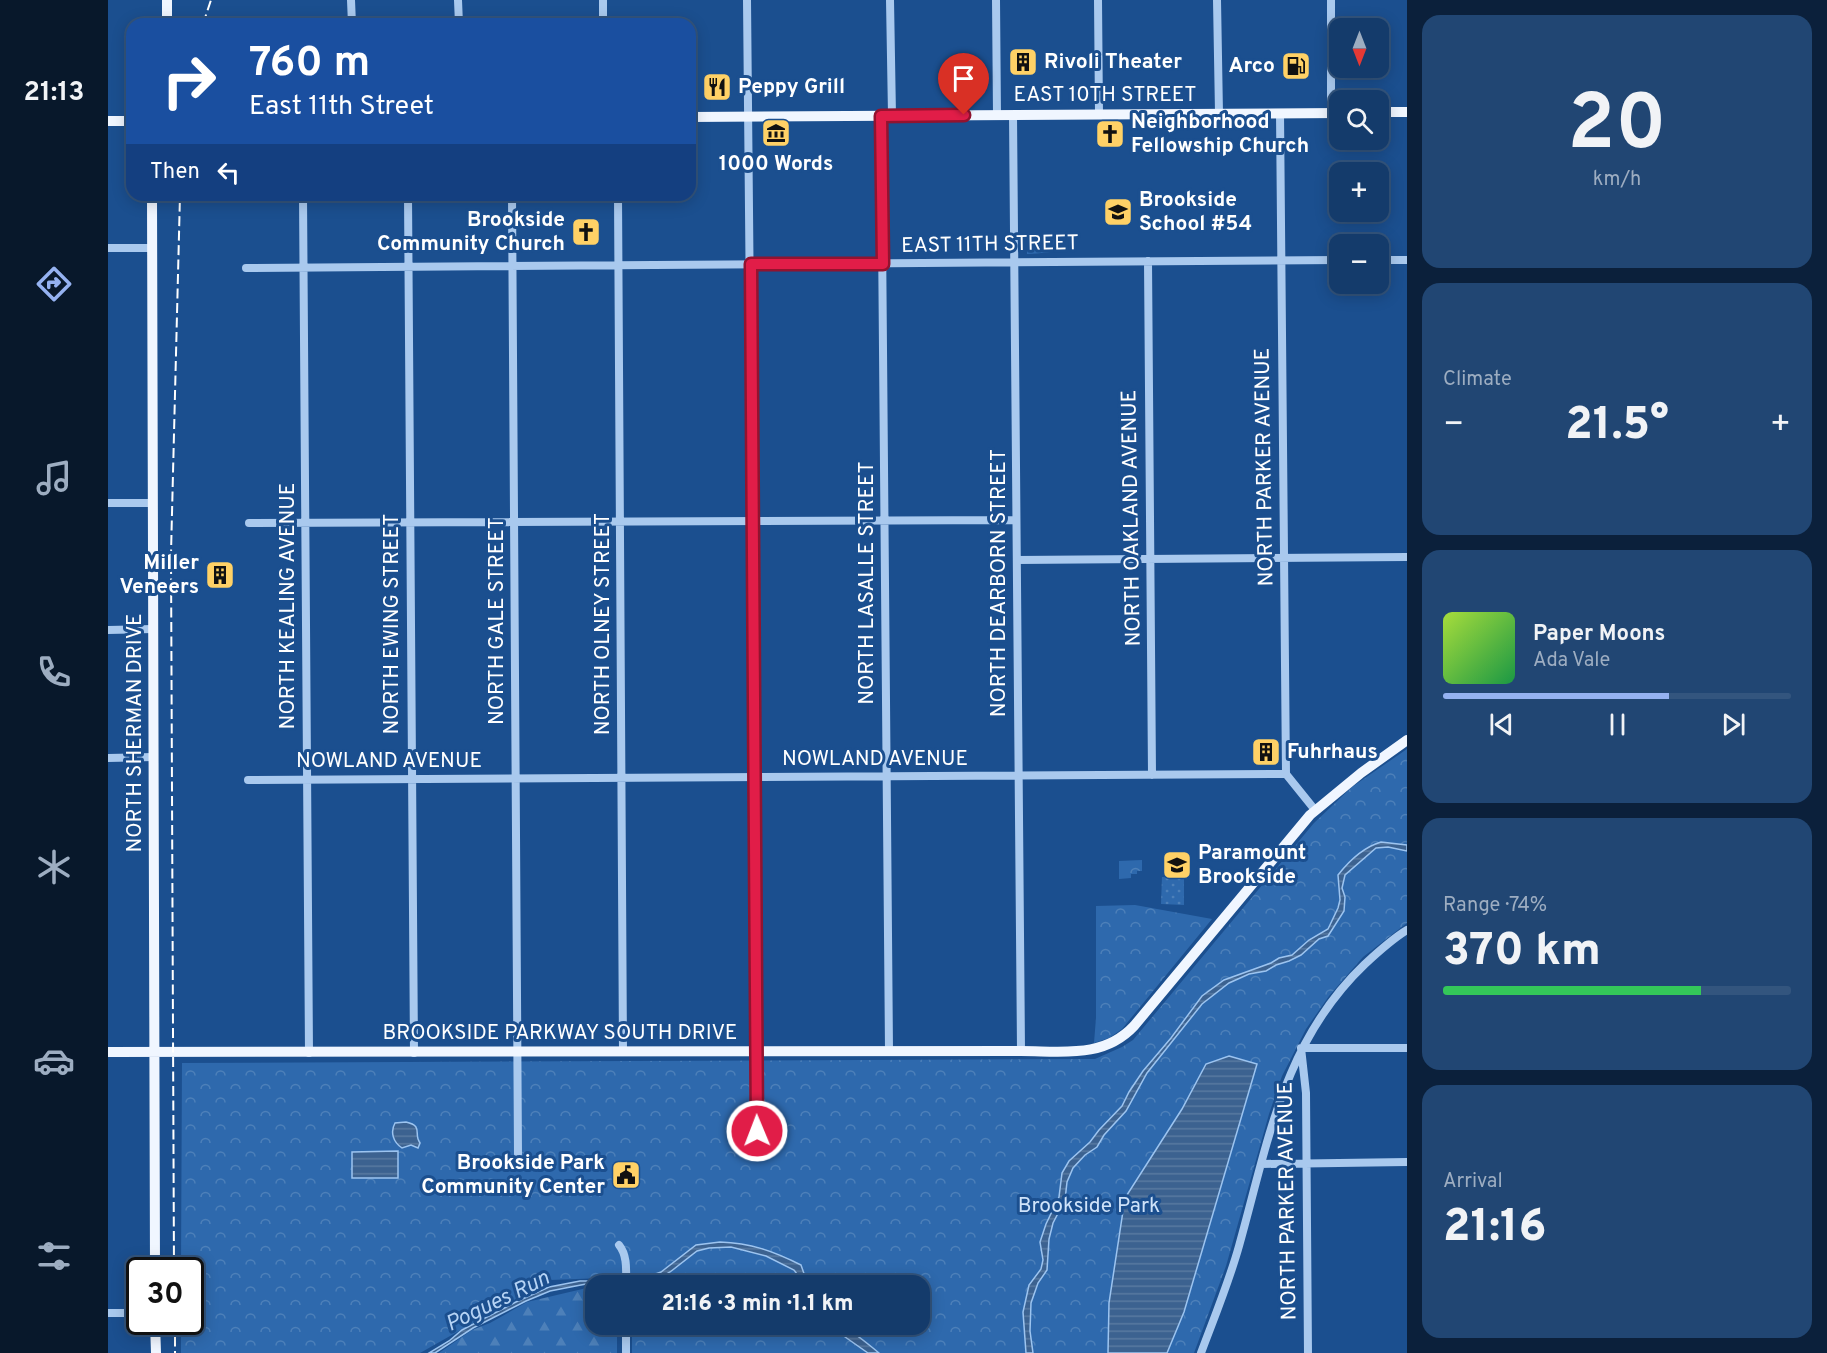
<!DOCTYPE html>
<meta charset="utf-8">
<style>
:root{--surface:#143b6b;--page:#214673;--text:#f1f3f6;--muted:#9dadc1;--line:#33557e;--accent:#95b2f1}
body{margin:0;font-family:Overpass,sans-serif;background:var(--page);color:var(--text);height:100vh;display:flex;flex-direction:column;font-size:22px;white-space:nowrap}
*{box-sizing:border-box;margin:0}
p{font-size:20px;color:var(--muted)}
.icon{flex:none;width:33px;height:33px;fill:none;stroke:currentColor;stroke-width:2;stroke-linecap:round;stroke-linejoin:round}
.map{position:relative;flex:1;overflow:hidden}
.sheet{display:flex;flex-direction:column;gap:15px;padding:15px;background:#0b203b;width:420px}
.sheet>*{flex:none}
.top-card{position:absolute;left:18px;top:18px;width:570px;height:183px;border-radius:18px;box-shadow:0 3px 15px #0003,0 0 0 2px var(--line);background:#1a4fa0;color:#fff;overflow:hidden}
.needle{width:39px;rotate:180deg}
.buttons{position:absolute;left:1221px;top:18px;display:grid;gap:12px}
.buttons a{display:grid;place-items:center;width:60px;height:60px;border-radius:12px;background:var(--surface);box-shadow:0 3px 15px #0003,0 0 0 2px var(--line);font-size:30px}
.speed{position:absolute;left:18px;top:1257px;display:flex;gap:12px;font-size:30px;font-weight:700;text-align:center}
.speed>*{display:grid;place-content:center;width:78px;height:78px;border-radius:50%;background:var(--surface);box-shadow:0 3px 15px #0003,0 0 0 2px var(--line);line-height:1}
.speed .limit{border:3px solid #111;border-radius:9px;background:#fff;color:#111}
.pin{position:absolute;display:grid;place-items:center;width:51px;height:51px;color:#fff;margin:-62px -26px;border-radius:50% 50% 50% 0;rotate:-45deg;box-shadow:0 0 6px #0007}
.pin .icon{rotate:45deg}
.me{position:absolute;width:66px;margin:-33px;rotate:359deg;stroke-linejoin:round;filter:drop-shadow(0 0 4px #0008)}
.turn{display:flex;align-items:center;gap:21px;height:126px;padding:0 24px;font-size:27px}
.turn .icon{width:78px;height:78px;stroke-width:2.5}
.turn b{display:block;font-size:42px;line-height:51px}
.then{display:flex;align-items:center;height:57px;padding:0 24px;background:#0003;gap:12px;font-size:22px}
.big{font-size:45px;font-weight:800;line-height:1.1}
.sheet .tile{flex:1;display:flex;flex-direction:column;justify-content:center;gap:9px;min-width:0;padding:0 21px;border-radius:18px;background:var(--page)}
.sheet .dial{align-items:center;gap:0}
.dial b{font-size:78px;line-height:1}
.song{display:flex;align-items:center;gap:18px}
.cover{width:72px;height:72px;border-radius:9px;background:linear-gradient(135deg,hsl(80 70% 55%),hsl(140 70% 35%))}
.played{height:6px;border-radius:3px;background:linear-gradient(90deg,var(--accent) 65%,var(--line) 65%)}
.keys{display:flex;justify-content:space-around;direction:ltr}
.heat{display:flex;justify-content:space-between;align-items:center;font-size:33px;direction:ltr}
.charge{height:9px;border-radius:4px;background:linear-gradient(90deg,#34c759 74%,var(--line) 0)}
.trip{position:absolute;left:477px;top:1275px;width:345px;height:60px;border-radius:18px;background:var(--surface);box-shadow:0 3px 15px #0003,0 0 0 2px var(--line);font-weight:800;line-height:60px;text-align:center}
main{display:flex;flex:1;min-height:0}
.tabs{display:flex;flex-direction:column;width:108px;justify-content:space-around;align-items:center;background:#08182b;color:var(--muted)}
.tabs .icon{width:42px;height:42px}
.tabs .selected{color:var(--accent)}
.tabs b{font-size:27px;color:var(--text)}
.map>svg:first-child{display:block}
.forest{fill:url(#forest-firs)}
.park{fill:url(#park-crowns)}
.garden{fill:url(#garden-dots)}
.water{fill:url(#water-rules);stroke:#9cc4f0;stroke-width:1.5}
.lines{fill:none;stroke-linecap:round;stroke-linejoin:round}
.minor{stroke:#a9c9ee;stroke-width:8}
.major{stroke:#f0f6ff;stroke-width:10}
.rail{stroke:#fff;stroke-width:2;stroke-dasharray:10 4.5;stroke-linecap:butt}
.route-casing{stroke:#92132f;stroke-width:15}
.route{stroke:#e11d48;stroke-width:10}
.labels{text-anchor:middle;dominant-baseline:central;stroke-width:6;stroke-linejoin:round;paint-order:stroke}
.poi-label{font-size:21px;font-weight:bold;fill:#fff;stroke:#1b4f8f;text-anchor:start}
.street-label{font-size:21px;fill:#fff;stroke:#1b4f8f}
.park-label{font-size:21px;fill:#cfe3fa;stroke:#1b4f8f}
.water-label{font-size:22px;font-style:italic;fill:#b5d3f5;stroke:#1b4f8f}
</style>
<main>
<nav class="tabs">
<b>21:13</b>
<svg class="icon selected" aria-label="directions" viewBox="0 0 24 24"><path d="M12 3l9 9-9 9-9-9zM9 14v-3h6M13 9l2 2-2 2"/></svg>
<svg class="icon" aria-label="music" viewBox="0 0 24 24"><path d="M9 18V5l10-2v13"/><circle cx="6" cy="18" r="3"/><circle cx="16" cy="16" r="3"/></svg>
<svg class="icon" aria-label="phone" viewBox="0 0 24 24"><path d="M5 4h4l2 5-3 2q2 4 5 5l2-3 5 2v4C11 20 4 13 5 4z"/></svg>
<svg class="icon" aria-label="climate" viewBox="0 0 24 24"><path d="M12 3v18M4 7l16 10M4 17L20 7"/></svg>
<svg class="icon" aria-label="car" viewBox="0 0 24 24"><path d="M5 17H2v-5l4-1 3-4h7l3 4 3 1v5h-3M9 17h6M6 11h13"/><circle cx="7" cy="17" r="2"/><circle cx="17" cy="17" r="2"/></svg>
<svg class="icon" aria-label="filters" viewBox="0 0 24 24"><path d="M4 7h16M4 17h16"/><circle cx="9" cy="7" r="2"/><circle cx="15" cy="17" r="2"/></svg>
</nav>
<div class="map">
<svg width="1299" height="1353" viewBox="0 0 1299 1353">
<defs>
<pattern id="forest-firs" width="22" height="20" patternUnits="userSpaceOnUse" patternTransform="scale(1.5)"><rect width="22" height="20" fill="#2e69ad"/><path d="M5 1l3.5 6h-7zM16 11l3.5 6h-7z" fill="#4d80b9"/></pattern>
<pattern id="park-crowns" width="20" height="18" patternUnits="userSpaceOnUse" patternTransform="scale(1.5)"><rect width="20" height="18" fill="#2e69ad"/><path d="M2 6a3 3 0 1 1 6 0M12 15a3 3 0 1 1 6 0" fill="none" stroke="#4d80b9"/></pattern>
<pattern id="garden-dots" width="8" height="8" patternUnits="userSpaceOnUse" patternTransform="scale(1.5)"><rect width="8" height="8" fill="#2e69ad"/><path d="M2 2h.1M6 6h.1" fill="none" stroke="#4d80b9" stroke-width="1.8" stroke-linecap="round"/></pattern>
<pattern id="water-rules" width="6" height="5" patternUnits="userSpaceOnUse" patternTransform="scale(1.5)"><rect width="6" height="5" fill="#3c6290"/><path d="M0 2.5h6" fill="none" stroke="#597aa1"/></pattern>
</defs>
<rect width="100%" height="100%" fill="#1b4f8f"/>
<path class="forest" d="M483,1287l4,1 1,36 21,1v28h-178l33,-23 18,-7 37,-21z"/>
<path class="park" d="M919,237h38v14c-13,0 -25,3 -38,3z
M1299,749v174l-44,34 -34,39 -23,33 -24,47 -13,38 -43,152 -32,87h-562v-28l288,-1v-38h-289v-9l-82,3 -129,73h-239v-31h9v-52h-9l1,-207 913,-4 27,-12 11,-7 181,-217 38,-36z
M1034,860v11h-5v3h-6v4l-12,1v-18z
M1027,905l77,14 -90,110 -13,9 -15,5 2,-25v-112z"/>
<path class="garden" d="M1054,877l22,1v27l-23,-1z"/>
<path class="water" d="M1273,842l26,3v6l-19,-4 -12,1 -31,27 -3,13 3,9 -1,14 -16,25 -9,3 -18,16 -12,6 -13,4 -10,6 -17,3 -20,9 -27,21 -55,69 -21,38 -22,24 -7,12 -12,8 -12,13 -6,14 -2,18 -12,23 -4,16 -2,31 -9,13 -7,20 -1,28 3,22h-7l-3,-41 6,-27 12,-16 2,-9 -3,-18 6,-18 13,-27 3,-24 7,-12 21,-19 9,-12 23,-24 7,-14 14,-21 28,-33 31,-42 22,-16 47,-17 8,-5 13,-3 17,-15 19,-11 10,-21 2,-8 -2,-25c11,-14 26,-28 43,-33z
M1121,1056l28,8 -73,248 -17,41h-59l1,-50 16,-105 57,-89 24,-45z
M298,1122c18,4 7,12 14,21l-2,5 -7,-3 -9,3c-9,-6 -12,-16 -7,-25z
M290,1151v27h-46v-26z
M612,1242c31,1 53,9 81,23l7,20h-6l-2,-7 -6,-8 -28,-14 -35,-9 -22,1 -12,3 -27,21 -22,13 -62,-1 -36,7 -24,10 -53,27 -38,25h-6l20,-12 13,-11 54,-28 33,-15 31,-6h56l25,-9 35,-27z
M720,1325c19,-1 36,16 51,28h-11z"/>
<g class="lines">
<path class="minor" d="M243,0l1,24
M350,0l1,24
M495,0v24
M639,0l11,1153
M782,0l2,115
M888,0l1,115
M990,0l1,114
M1109,0l2,113
M1223,0v113
M1172,113l6,661 29,36
M905,115l8,936
M773,116l8,935
M195,195l6,858
M300,195l6,858
M404,195l6,959
M510,195l5,857
M0,248h44
M1270,260h29
M1040,261l4,514
M138,268l1094,-8
M0,503h45
M141,523l767,-3
M909,560l390,-3
M0,630l45,-1
M0,758l46,-1
M140,780l1038,-6
M1153,1164l146,-2
M511,1245c9,11 7,27 7,41
M0,1313h32
M518,1324v29
M1093,1353c13,-35 28,-71 38,-107 29,-103 44,-204 126,-282 13,-12 27,-25 42,-34
M1200,1353l-2,-260 -5,-45h106"/>
<path class="major" d="M59,0v24
M1270,112h29
M582,117l650,-4
M0,121h24
M44,195l3,1075
M0,1052l913,-1c41,0 82,8 113,-25l176,-211 51,-42 46,-33
M47,1322l1,31"/>
<path class="rail" d="M95,24l8,-24
M66,1270l-3,-717 9,-358
M67,1322v31"/>
</g>
<g class="lines">
<g class="route-casing">
<path id="route" d="M649,1131l-6,-867h132l-2,-148 83,-1"/>
</g>
<use href="#route" class="route"/>
</g>
<defs>
<g id="building-square" transform="scale(1.5)"><rect x="-9" y="-9" width="18" height="18" rx="4" fill="#ffd166" stroke="#1b4f8f"/><path d="M-4-6H4V6H1V3H-1V6H-4ZM-2.5-4.3h1.7v1.8h-1.7ZM.8-4.3h1.7v1.8H.8ZM-2.5-1h1.7V.8h-1.7ZM.8-1h1.7V.8H.8Z" fill="#111"/></g>
<g id="fuel-square" transform="scale(1.5)"><rect x="-9" y="-9" width="18" height="18" rx="4" fill="#ffd166" stroke="#1b4f8f"/><path d="M-5.5-6h7V0h2V4h1.3V-2.5L3-4.5l.8-.8L6-3V5H2.5V1h-1V6h-7ZM-4.2-4.7v3.2H.2V-4.7Z" fill="#111"/></g>
<g id="restaurant-square" transform="scale(1.5)"><rect x="-9" y="-9" width="18" height="18" rx="4" fill="#ffd166" stroke="#1b4f8f"/><path d="M-5-6h1v4h1v-4h1v4h1v-4h1v5L-1.5 .5V6h-2V.5L-5-1ZM5-6V6H3V1.5H1.5Q1.5-4 5-6Z" fill="#111"/></g>
<g id="museum-square" transform="scale(1.5)"><rect x="-9" y="-9" width="18" height="18" rx="4" fill="#ffd166" stroke="#1b4f8f"/><path d="M0-6L6-3V-2H-6V-3ZM-5-1h2V3h-2ZM-1-1h2V3h-2ZM3-1h2V3H3ZM-6 4H6V6H-6Z" fill="#111"/></g>
<g id="church-square" transform="scale(1.5)"><rect x="-9" y="-9" width="18" height="18" rx="4" fill="#ffd166" stroke="#1b4f8f"/><path d="M-1.2-6h2.4v3.5h3.3v2.4h-3.3V6h-2.4V-.1h-3.3v-2.4h3.3Z" fill="#111"/></g>
<g id="school-square" transform="scale(1.5)"><rect x="-9" y="-9" width="18" height="18" rx="4" fill="#ffd166" stroke="#1b4f8f"/><path d="M0-5L7-2L0 1L-7-2ZM-4 1L0 2.5L4 1V4Q0 6-4 4Z" fill="#111"/></g>
<g id="civic-square" transform="scale(1.5)"><rect x="-9" y="-9" width="18" height="18" rx="4" fill="#ffd166" stroke="#1b4f8f"/><path d="M-.6-6.5H3V-4.5H.6V-3L4-1V1h2V6H-6V1h2V-1L-.6-3ZM-1.2 2.5V6h2.4V2.5Z" fill="#111"/></g>
</defs>
<g fill-rule="evenodd">
<use href="#building-square" x="915" y="62"/>
<use href="#fuel-square" x="1188" y="66"/>
<use href="#restaurant-square" x="609" y="87"/>
<use href="#museum-square" x="668" y="133"/>
<use href="#church-square" x="1002" y="134"/>
<use href="#school-square" x="1010" y="212"/>
<use href="#church-square" x="478" y="232"/>
<use href="#building-square" x="112" y="575"/>
<use href="#building-square" x="1158" y="752"/>
<use href="#school-square" x="1069" y="865"/>
<use href="#civic-square" x="518" y="1175"/>
</g>
<g class="labels">
<g class="poi-label">
<text x="936" y="62">Rivoli Theater</text>
<text x="1167" y="66" text-anchor="end">Arco</text>
<text x="630" y="87">Peppy Grill</text>
<text x="1023" y="122">Neighborhood<tspan x="1023" dy="24">Fellowship Church</tspan></text>
<text x="668" y="164" text-anchor="middle">1000 Words</text>
<text x="1031" y="200">Brookside<tspan x="1031" dy="24">School #54</tspan></text>
<text x="457" y="220" text-anchor="end">Brookside<tspan x="457" dy="24">Community Church</tspan></text>
<text x="91" y="563" text-anchor="end">Miller<tspan x="91" dy="24">Veneers</tspan></text>
<text x="1179" y="752">Fuhrhaus</text>
<text x="1090" y="853">Paramount<tspan x="1090" dy="24">Brookside</tspan></text>
<text x="497" y="1163" text-anchor="end">Brookside Park<tspan x="497" dy="24">Community Center</tspan></text>
</g>
<g class="street-label">
<text x="997" y="95">EAST 10TH STREET</text>
<text transform="translate(882 245) rotate(-1)">EAST 11TH STREET</text>
<text transform="translate(1157 467) rotate(-91)">NORTH PARKER AVENUE</text>
<text transform="translate(1024 518) rotate(-91)">NORTH OAKLAND AVENUE</text>
<text transform="translate(759 583) rotate(-90)">NORTH LASALLE STREET</text>
<text transform="translate(891 583) rotate(-90)">NORTH DEARBORN STREET</text>
<text transform="translate(180 606) rotate(-90)">NORTH KEALING AVENUE</text>
<text transform="translate(389 621) rotate(-90)">NORTH GALE STREET</text>
<text transform="translate(284 624) rotate(-90)">NORTH EWING STREET</text>
<text transform="translate(495 624) rotate(-90)">NORTH OLNEY STREET</text>
<text transform="translate(27 733) rotate(-90)">NORTH SHERMAN DRIVE</text>
<text x="767" y="759">NOWLAND AVENUE</text>
<text x="281" y="761">NOWLAND AVENUE</text>
<text x="452" y="1033">BROOKSIDE PARKWAY SOUTH DRIVE</text>
<text transform="translate(1180 1201) rotate(-91)">NORTH PARKER AVENUE</text>
</g>
<g class="park-label">
<text x="981" y="1206">Brookside Park</text>
</g>
<g class="water-label">
<text transform="translate(390 1302) rotate(-26)">Pogues Run</text>
</g>
</g>
</svg>
<div class="buttons">
<a><svg class="needle" viewBox="-14 -14 28 28"><path d="M0-13l5 13h-10z" fill="#e53935"/><path d="M0 13l5-13h-10z" fill="#9dadc1"/></svg></a>
<a><svg class="icon" aria-label="search" viewBox="0 0 24 24"><circle cx="10" cy="10" r="6"/><path d="M15 15l6 6"/></svg></a>
<a>+</a>
<a>−</a>
</div>
<div class="speed"><div class="limit">30</div></div>
<div class="pin" style="left:856px;top:115px;background:#d93025"><svg class="icon" aria-label="arrive" viewBox="0 0 24 24"><path d="M6 21V4h12l-3 4 3 4H6"/></svg></div>
<svg class="me" style="left:649px;top:1131px" viewBox="-20 -20 40 40"><circle r="17" fill="#e11d48" stroke="#fff" stroke-width="3"/><path d="M0-11L8 9 0 5-8 9z" fill="#fff"/></svg>
<div class="trip">21:16 · 3 min · 1.1 km</div>
<div class="top-card">
<div class="turn"><svg class="icon" aria-label="right" viewBox="0 0 24 24"><path d="M7 20v-9h11M14 6l5 5-5 5"/></svg><div><b>760 m</b>East 11th Street</div></div>
<div class="then">Then<svg class="icon" aria-label="left" viewBox="0 0 24 24"><path d="M17 20v-9H6M10 6l-5 5 5 5"/></svg></div>
</div>
</div>
<section class="sheet">
<div class="tile dial"><b>20</b><p>km/h</p></div>
<div class="tile"><p>Climate</p>
<div class="heat"><a>−</a><b class="big">21.5°</b><a>+</a></div>
</div>
<div class="tile">
<div class="song"><i class="cover"></i><div><b>Paper Moons</b><p>Ada Vale</p></div></div>
<div class="played"></div>
<div class="keys"><svg class="icon" aria-label="previous" viewBox="0 0 24 24"><path d="M18 5L8 12l10 7zM5 5v14"/></svg><svg class="icon" aria-label="pause" viewBox="0 0 24 24"><path d="M8 5v14M16 5v14"/></svg><svg class="icon" aria-label="next" viewBox="0 0 24 24"><path d="M6 5l10 7-10 7zM19 5v14"/></svg></div>
</div>
<div class="tile"><p>Range · 74%</p><b class="big">370 km</b><div class="charge"></div></div>
<div class="tile"><p>Arrival</p><b class="big">21:16</b></div>
</section>
</main>
